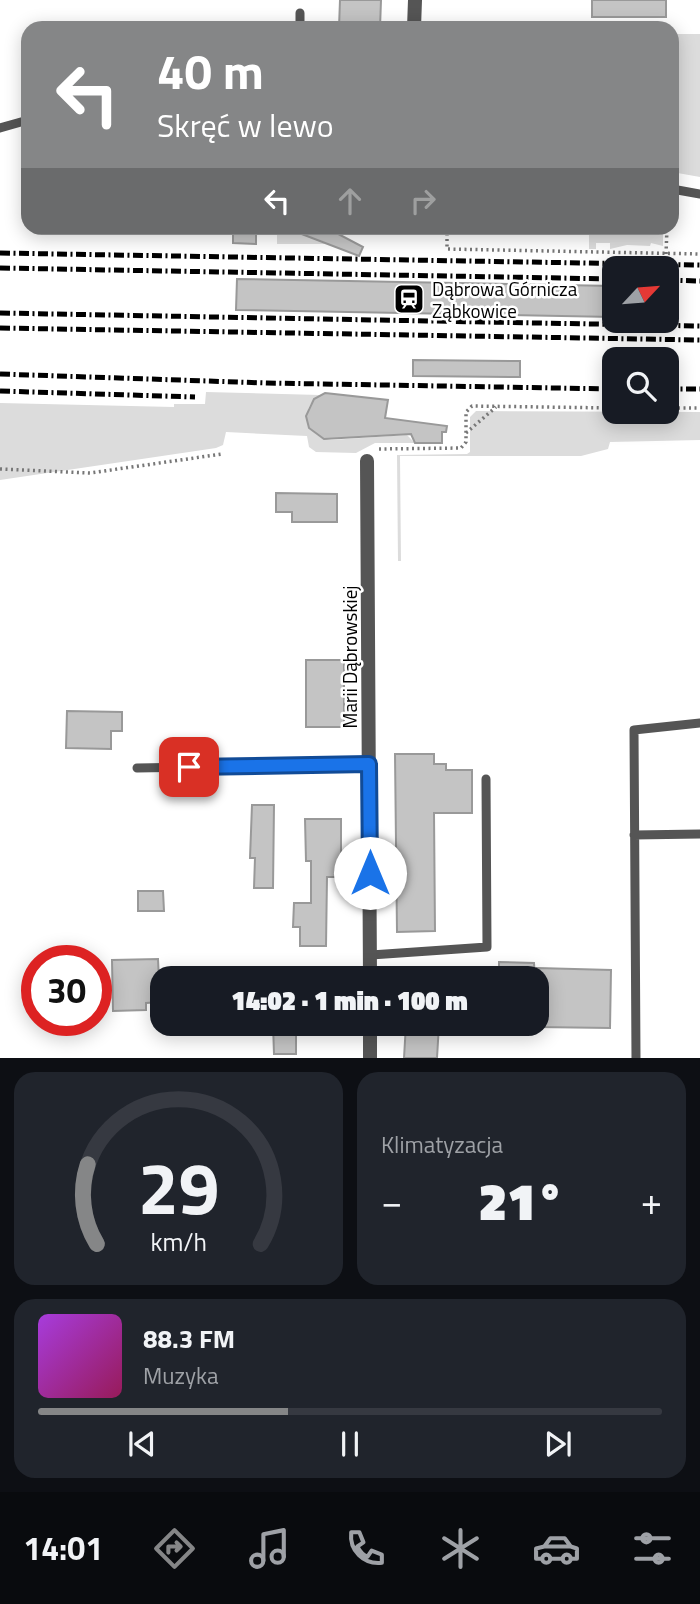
<!DOCTYPE html>
<html lang="pl">
<meta charset="utf-8">
<style>
:root{--surface:#171b24;--page:#20242c;--text:#f1f3f6;--muted:#9ea1a6;--line:#363941;--accent:#858687}
body{margin:0;font-family:"Titillium Web",sans-serif;background:var(--page);color:var(--text);height:100vh;display:flex;flex-direction:column;font-size:26px;white-space:nowrap}
*{box-sizing:border-box;margin:0}
p{font-size:23px;color:var(--muted)}
.icon{flex:none;width:38px;height:38px;fill:none;stroke:currentColor;stroke-width:2;stroke-linecap:round;stroke-linejoin:round}
.map{position:relative;height:1058px;overflow:hidden}
.details{display:flex;flex-direction:column;gap:14px;padding:14px;background:#0d0f14;flex:1}
.details>*{flex:none}
.banner{position:absolute;left:21px;top:21px;width:658px;height:214px;border-radius:21px;box-shadow:0 4px 18px #0003;background:#858687;color:#fff;overflow:hidden}
.needle{width:46px;rotate:64deg}
.fabs{position:absolute;left:602px;top:256px;display:grid;gap:14px}
.fabs a{display:grid;place-items:center;width:77px;height:77px;border-radius:14px;background:var(--surface);box-shadow:0 4px 18px #0003;font-size:35px}
.speed{position:absolute;left:21px;top:945px;display:flex;gap:14px;font-size:35px;font-weight:700;text-align:center}
.speed>*{display:grid;place-content:center;width:91px;height:91px;border-radius:50%;background:var(--surface);box-shadow:0 4px 18px #0003;line-height:1}
.speed .limit{border:10px solid #d22;background:#fff;color:#111}
.pin{position:absolute;display:grid;place-items:center;width:60px;height:60px;color:#fff;margin:-30px;border-radius:14px;box-shadow:0 4px 10px #0006}
.me{position:absolute;width:77px;margin:-38px;rotate:0deg;stroke-linejoin:round;filter:drop-shadow(0 0 5px #0008)}
.turn{display:flex;align-items:center;gap:24px;height:147px;padding:0 21px;font-size:32px}
.turn .icon{width:91px;height:91px;stroke-width:2.5}
.turn b{display:block;font-size:49px;line-height:60px}
.lanes{display:flex;align-items:center;height:66px;padding:0 21px;background:#0003;justify-content:center;gap:35px;direction:ltr}
.lanes .off{opacity:.35}
.big{font-size:52px;font-weight:800;line-height:1.1}
.details .tile{flex:1;display:flex;flex-direction:column;justify-content:center;gap:10px;min-width:0;padding:0 24px;border-radius:21px;background:var(--page)}
.details .dial{align-items:center;gap:0}
.dial svg{height:182px;overflow:visible;fill:none;stroke:var(--line);stroke-width:7;stroke-linecap:round;text-anchor:middle}
.dial text{fill:var(--text);stroke:none}
.song{display:flex;align-items:center;gap:21px}
.cover{width:84px;height:84px;border-radius:10px;background:linear-gradient(135deg,hsl(280 70% 55%),hsl(330 70% 35%))}
.played{height:7px;border-radius:4px;background:linear-gradient(90deg,var(--accent) 40%,var(--line) 40%)}
.keys{display:flex;justify-content:space-around;direction:ltr}
.heat{display:flex;justify-content:space-between;align-items:center;font-size:38px;direction:ltr}
.details .tiles{flex:1;display:grid;gap:14px;grid-template-columns:1fr 1fr}
.tile:last-child{grid-column:span 2}
.trip{position:absolute;left:150px;top:966px;width:399px;height:70px;border-radius:21px;background:var(--surface);box-shadow:0 4px 18px #0003;font-weight:800;line-height:70px;text-align:center}
.dock{display:flex;height:112px;justify-content:space-around;align-items:center;background:#090b0e;color:var(--muted)}
.dock .icon{width:49px;height:49px}
.dock .selected{color:var(--accent)}
.dock b{font-size:32px;color:var(--text)}
.map>svg:first-child{display:block}
.green{fill:#dcdcdc}
.building{fill:#c4c4c4;stroke:#999;stroke-width:2}
.lines{fill:none;stroke-linecap:round;stroke-linejoin:round}
.path{stroke:#777;stroke-width:3.5;stroke-dasharray:2 3.5;stroke-linecap:butt}
.service{stroke:#555;stroke-width:9}
.minor{stroke:#555;stroke-width:14}
.rail{stroke:#000;stroke-width:5;stroke-dasharray:10 3.5 2 3.5;stroke-linecap:butt}
.route-casing{stroke:#114b97;stroke-width:18}
.route{stroke:#1a73e8;stroke-width:12}
.labels{text-anchor:middle;dominant-baseline:central;stroke-width:5;stroke-linejoin:round;paint-order:stroke}
.poi-label{font-size:19px;fill:#000;stroke:#fff;text-anchor:start}
.street-label{font-size:19px;fill:#000;stroke:#fff}
</style>
<div class="map">
<svg width="700" height="1058" viewBox="0 0 700 1058">
<rect width="100%" height="100%" fill="#fff"/>
<path class="green" d="M672,34h28v143l-28,-5z
M277,228h31l7,11 11,5h-49z
M589,228h74v18l-12,-3 -1,3 -23,-1 -17,4v-6h-14v6h-7z
M206,392l114,3c-22,14 -14,42 11,45l76,-5 8,8h-40l-19,10 -40,-1 -7,-5 -2,-11 -81,-4 -3,13 -7,3 -216,32v-77l174,4v-3h31z
M476,411l224,1v28l-90,2 -2,7 -27,7h-181l1,105h-3l-1,-106 70,-1 3,-2v-35z"/>
<path class="building" d="M340,0h41l-1,28h-41z
M592,0h74v17h-74z
M233,228h23v16l-23,-1z
M286,228h41l36,19 -4,9z
M237,279l377,7v31l-378,-7z
M413,360l107,1v16l-107,-1z
M325,393l63,7 -3,18 62,8 -1,6h-4v11h-27l-4,-9 -87,5 -15,-11 -3,-12 8,-17z
M276,493l61,1v28h-45v-10h-16z
M306,660h38v67h-38z
M67,711l55,1v19h-11v18l-45,-1z
M395,754h39v10h12v6h26v43h-38l1,118 -38,1z
M252,805h22l-1,83h-19l1,-30h-5z
M305,819h36v58h-14l-1,69h-26v-19h-7l1,-24h17v-42h-5z
M138,891h25l1,20h-26z
M158,959l2,43 -14,1v7l-33,1 -1,-51z
M499,962l35,1 1,15h-36z
M537,968l74,2 -1,58 -73,-1z
M273,1024l23,2v28h-22z
M406,1024h33l-2,34h-33z"/>
<g class="lines">
<path class="path" d="M447,228v21l253,5
M666,254l1,-26
M667,408h33
M466,433l30,-26
M379,449l82,-1 5,-6v-30l6,-6 142,2
M0,469l90,4 132,-19"/>
<path class="service" d="M300,28v-15
M0,128l28,-8
M672,189l28,5
M137,768l232,-4
M634,835l66,-1
M371,955l116,-8 -1,-168
M636,1058l-2,-328 66,-7"/>
<path class="minor" d="M414,28l1,-28
M367,461l3,517
M370,1024v34"/>
<path class="rail" d="M0,253l700,12
M0,268l614,11
M667,280l33,1
M0,313l700,13
M0,328l700,12
M0,374l267,9 347,6
M667,389h33
M0,391l195,6"/>
</g>
<g class="lines">
<g class="route-casing">
<path id="route" d="M189,767l180,-3 1,109"/>
</g>
<use href="#route" class="route"/>
</g>
<defs>
<g id="station-square" transform="scale(1.575)"><rect x="-9" y="-9" width="18" height="18" rx="4" fill="#000" stroke="#fff"/><path d="M-3-6H3Q5-6 5-4V2Q5 4 3 4L4.5 6H3L1.5 4h-3L-3 6H-4.5L-3 4Q-5 4-5 2V-4Q-5-6-3-6ZM-3.5-4v3h7v-3ZM-3.5 1v1.5H-2V1ZM2 1v1.5H3.5V1Z" fill="#fff"/></g>
</defs>
<g fill-rule="evenodd">
<use href="#station-square" x="409" y="299"/>
</g>
<g class="labels">
<g class="poi-label">
<text x="432" y="288">Dąbrowa Górnicza<tspan x="432" dy="22">Ząbkowice</tspan></text>
</g>
<g class="street-label">
<text transform="translate(349 657) rotate(-90)">Marii Dąbrowskiej</text>
</g>
</g>
</svg>
<div class="fabs">
<a><svg class="needle" viewBox="-14 -14 28 28"><path d="M0-13l5 13h-10z" fill="#e53935"/><path d="M0 13l5-13h-10z" fill="#9ea1a6"/></svg></a>
<a><svg class="icon" aria-label="search" viewBox="0 0 24 24"><circle cx="10" cy="10" r="6"/><path d="M15 15l6 6"/></svg></a>
</div>
<div class="speed"><div class="limit">30</div></div>
<div class="pin" style="left:189px;top:767px;background:#d93025"><svg class="icon" aria-label="arrive" viewBox="0 0 24 24"><path d="M6 21V4h12l-3 4 3 4H6"/></svg></div>
<svg class="me" style="left:370px;top:873px" viewBox="-20 -20 40 40"><circle r="19" fill="#fff"/><path d="M0-13L10 11 0 6-10 11z" fill="#1a73e8"/></svg>
<div class="trip">14:02 · 1 min · 100 m</div>
<div class="banner">
<div class="turn"><svg class="icon" aria-label="left" viewBox="0 0 24 24"><path d="M17 20v-9H6M10 6l-5 5 5 5"/></svg><div><b>40 m</b>Skręć w lewo</div></div>
<div class="lanes"><svg class="icon" aria-label="left" viewBox="0 0 24 24"><path d="M17 20v-9H6M10 6l-5 5 5 5"/></svg><svg class="icon off" aria-label="ahead" viewBox="0 0 24 24"><path d="M12 20V5M6 11l6-6 6 6"/></svg><svg class="icon off" aria-label="right" viewBox="0 0 24 24"><path d="M7 20v-9h11M14 6l5 5-5 5"/></svg></div>
</div>
</div>
<section class="details">
<div class="tiles">
<div class="tile dial"><svg viewBox="0 0 100 80">
<path d="M14 69A42 42 0 1 1 86 69"/>
<path d="M14 69A42 42 0 0 1 10 34" stroke="#858687"/>
<text x="50" y="56" font-size="32" font-weight="700">29</text>
<text x="50" y="72" font-size="11">km/h</text>
</svg></div>
<div class="tile"><p>Klimatyzacja</p>
<div class="heat"><a>−</a><b class="big">21°</b><a>+</a></div>
</div>
<div class="tile">
<div class="song"><i class="cover"></i><div><b>88.3 FM</b><p>Muzyka</p></div></div>
<div class="played"></div>
<div class="keys"><svg class="icon" aria-label="previous" viewBox="0 0 24 24"><path d="M18 5L8 12l10 7zM5 5v14"/></svg><svg class="icon" aria-label="pause" viewBox="0 0 24 24"><path d="M8 5v14M16 5v14"/></svg><svg class="icon" aria-label="next" viewBox="0 0 24 24"><path d="M6 5l10 7-10 7zM19 5v14"/></svg></div>
</div>
</div>
</section>
<nav class="dock">
<b>14:01</b>
<svg class="icon selected" aria-label="directions" viewBox="0 0 24 24"><path d="M12 3l9 9-9 9-9-9zM9 14v-3h6M13 9l2 2-2 2"/></svg>
<svg class="icon" aria-label="music" viewBox="0 0 24 24"><path d="M9 18V5l10-2v13"/><circle cx="6" cy="18" r="3"/><circle cx="16" cy="16" r="3"/></svg>
<svg class="icon" aria-label="phone" viewBox="0 0 24 24"><path d="M5 4h4l2 5-3 2q2 4 5 5l2-3 5 2v4C11 20 4 13 5 4z"/></svg>
<svg class="icon" aria-label="climate" viewBox="0 0 24 24"><path d="M12 3v18M4 7l16 10M4 17L20 7"/></svg>
<svg class="icon" aria-label="car" viewBox="0 0 24 24"><path d="M5 17H2v-5l4-1 3-4h7l3 4 3 1v5h-3M9 17h6M6 11h13"/><circle cx="7" cy="17" r="2"/><circle cx="17" cy="17" r="2"/></svg>
<svg class="icon" aria-label="filters" viewBox="0 0 24 24"><path d="M4 7h16M4 17h16"/><circle cx="9" cy="7" r="2"/><circle cx="15" cy="17" r="2"/></svg>
</nav>
